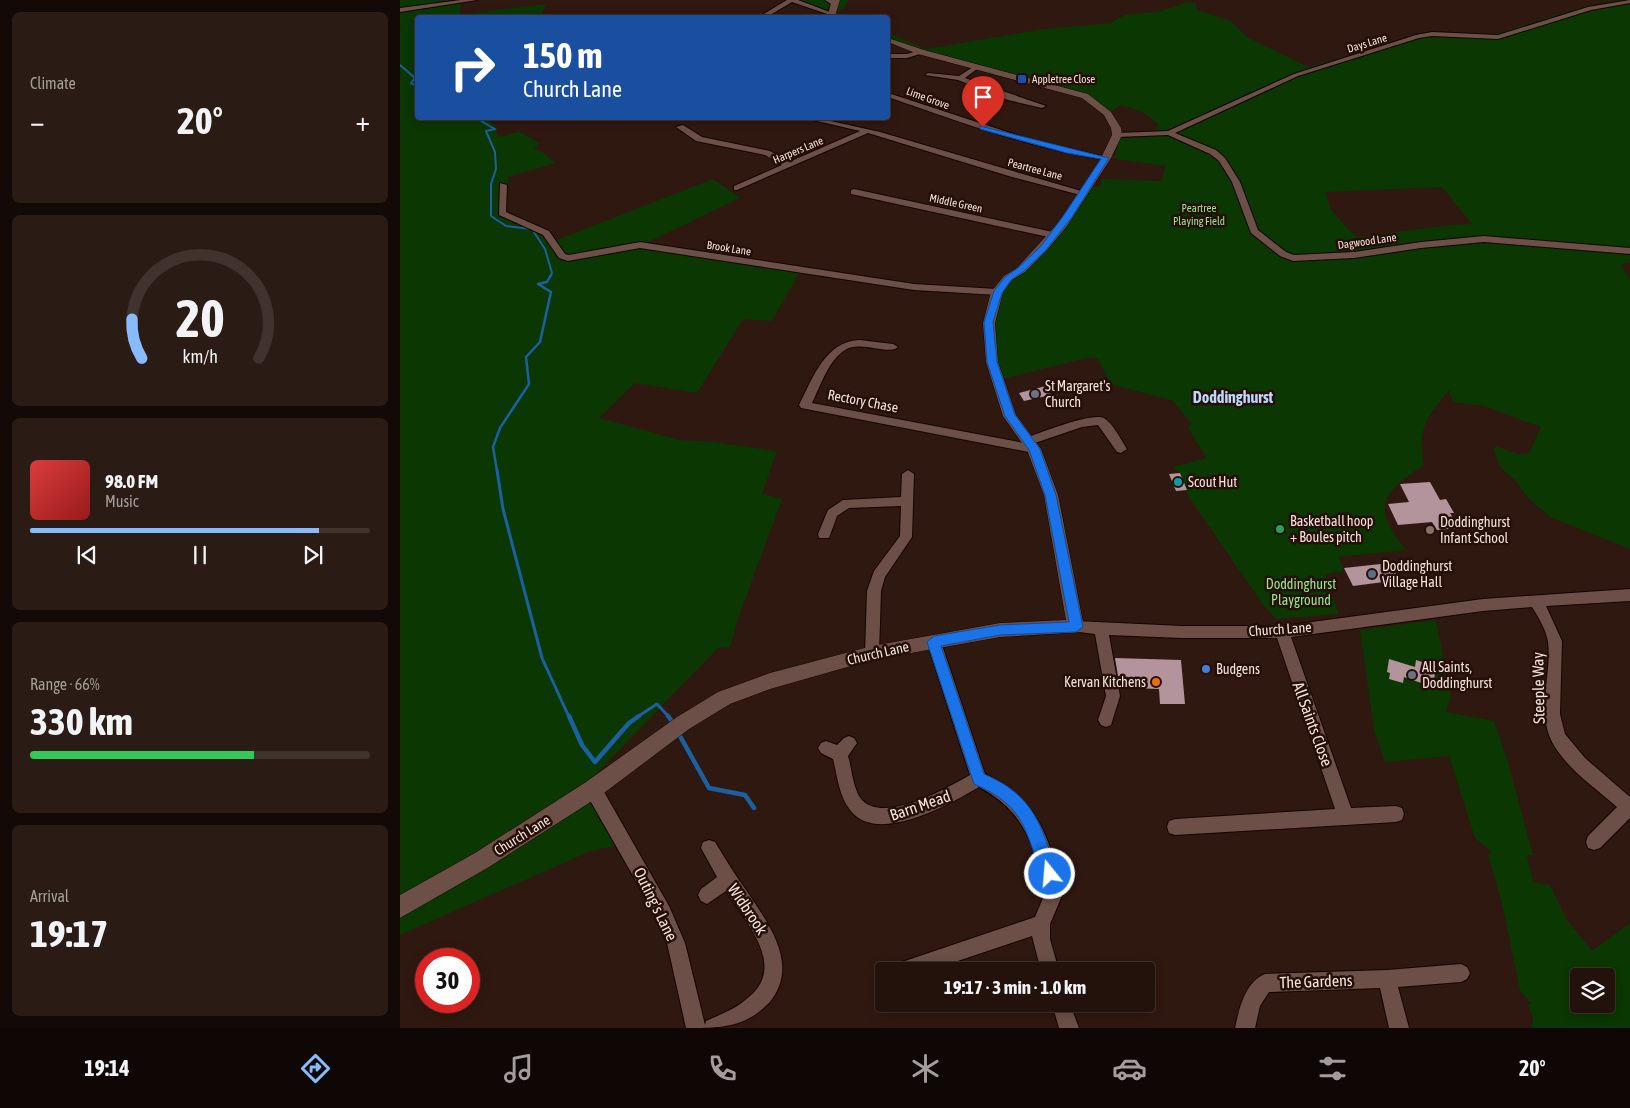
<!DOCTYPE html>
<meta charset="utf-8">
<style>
:root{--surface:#23120c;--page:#2b1b15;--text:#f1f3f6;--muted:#a39e9d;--line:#40322d;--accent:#88bbfc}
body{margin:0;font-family:"Asap Condensed",sans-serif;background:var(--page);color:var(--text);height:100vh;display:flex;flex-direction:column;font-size:19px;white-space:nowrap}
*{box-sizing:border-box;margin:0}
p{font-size:16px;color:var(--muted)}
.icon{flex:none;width:28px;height:28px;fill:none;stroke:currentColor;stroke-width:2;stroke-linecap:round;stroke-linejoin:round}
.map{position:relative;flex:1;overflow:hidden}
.details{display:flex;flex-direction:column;gap:12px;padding:12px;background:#130a07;width:400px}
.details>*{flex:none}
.banner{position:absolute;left:15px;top:15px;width:475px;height:105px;border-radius:5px;box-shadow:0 2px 12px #0003,0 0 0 1px var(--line);background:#1a4fa0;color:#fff;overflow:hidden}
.controls{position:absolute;left:1170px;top:968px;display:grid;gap:10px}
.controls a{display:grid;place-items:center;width:45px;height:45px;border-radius:5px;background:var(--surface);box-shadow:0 2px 12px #0003,0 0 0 1px var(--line);font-size:25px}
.speed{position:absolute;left:15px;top:948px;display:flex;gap:10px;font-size:25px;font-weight:700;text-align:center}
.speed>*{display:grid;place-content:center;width:65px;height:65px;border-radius:50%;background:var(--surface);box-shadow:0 2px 12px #0003,0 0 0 1px var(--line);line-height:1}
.speed .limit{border:8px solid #d22;background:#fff;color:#111}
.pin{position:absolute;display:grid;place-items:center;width:42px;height:42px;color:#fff;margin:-51px -21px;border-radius:50% 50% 50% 0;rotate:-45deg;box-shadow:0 0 5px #0007}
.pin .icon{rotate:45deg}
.me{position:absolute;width:55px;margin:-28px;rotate:343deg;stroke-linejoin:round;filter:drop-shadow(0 0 4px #0008)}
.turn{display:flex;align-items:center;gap:18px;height:105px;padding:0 25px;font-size:22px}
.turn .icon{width:65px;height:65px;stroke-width:2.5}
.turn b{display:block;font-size:35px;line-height:42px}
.big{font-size:38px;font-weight:700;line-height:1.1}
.details .widget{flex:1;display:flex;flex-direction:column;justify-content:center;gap:8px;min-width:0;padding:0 18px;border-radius:8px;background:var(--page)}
.details .dial{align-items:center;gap:0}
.dial svg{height:130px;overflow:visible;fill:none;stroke:var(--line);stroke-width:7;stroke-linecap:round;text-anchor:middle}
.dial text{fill:var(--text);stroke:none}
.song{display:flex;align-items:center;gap:15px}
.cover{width:60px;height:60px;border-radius:8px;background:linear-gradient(135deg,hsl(0 70% 55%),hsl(0 70% 35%))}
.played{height:5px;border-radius:2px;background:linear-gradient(90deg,var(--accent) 85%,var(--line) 85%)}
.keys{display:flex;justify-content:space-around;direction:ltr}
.heat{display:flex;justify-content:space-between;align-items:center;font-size:28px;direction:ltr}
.charge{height:8px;border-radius:4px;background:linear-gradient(90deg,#34c759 66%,var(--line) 0)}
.trip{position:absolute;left:475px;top:962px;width:280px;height:50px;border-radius:5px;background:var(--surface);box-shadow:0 2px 12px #0003,0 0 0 1px var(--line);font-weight:700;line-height:50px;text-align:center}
.tab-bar{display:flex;height:80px;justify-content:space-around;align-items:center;background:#0e0705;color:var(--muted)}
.tab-bar .icon{width:35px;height:35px}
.tab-bar .selected{color:var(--accent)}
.tab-bar b{font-size:22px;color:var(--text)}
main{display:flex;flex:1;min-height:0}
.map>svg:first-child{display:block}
.green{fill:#0b3702;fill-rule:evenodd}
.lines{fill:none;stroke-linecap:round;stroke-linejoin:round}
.stream-far3{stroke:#1a60a3;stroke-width:2}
.stream-far2{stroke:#1a60a3;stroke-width:2.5}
.stream-far1{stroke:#1a60a3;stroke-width:3}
.stream{stroke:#1a60a3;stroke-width:4.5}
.building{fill:#b3939c}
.street-casing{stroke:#160300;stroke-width:2}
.secondary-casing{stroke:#160300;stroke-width:1}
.street{fill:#6c5047;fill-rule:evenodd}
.secondary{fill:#6c5047;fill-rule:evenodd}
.route{fill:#1a73e8;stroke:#114b97}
.transit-dot{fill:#1a4fb4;stroke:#250f07;stroke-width:2}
.worship-dot{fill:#6b7280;stroke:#250f07;stroke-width:2}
.culture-dot{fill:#0f9aa8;stroke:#250f07;stroke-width:2}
.leisure-dot{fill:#2e9e5b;stroke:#250f07;stroke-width:2}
.education-dot{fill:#8d6e63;stroke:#250f07;stroke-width:2}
.service-dot{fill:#5c6f8a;stroke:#250f07;stroke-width:2}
.shop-dot{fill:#3f7fe0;stroke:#250f07;stroke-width:2}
.food-dot{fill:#e8710a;stroke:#250f07;stroke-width:2}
.labels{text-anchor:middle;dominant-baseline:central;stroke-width:5;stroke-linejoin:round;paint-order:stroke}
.far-street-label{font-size:11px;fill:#f3e2dc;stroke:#250f07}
.far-poi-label{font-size:11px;fill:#f3e2dc;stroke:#250f07;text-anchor:start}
.far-park-label{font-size:11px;fill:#95e985;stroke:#250f07}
.poi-label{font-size:14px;fill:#f3e2dc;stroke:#250f07;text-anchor:start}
.street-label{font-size:14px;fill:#f3e2dc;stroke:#250f07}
.park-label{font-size:14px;fill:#95e985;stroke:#250f07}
.quarter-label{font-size:16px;font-weight:bold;fill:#bbd7fc;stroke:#250f07}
.near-street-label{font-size:16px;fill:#f3e2dc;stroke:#250f07}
</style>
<main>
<section class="details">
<div class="widget"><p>Climate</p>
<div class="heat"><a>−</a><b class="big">20°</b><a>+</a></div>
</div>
<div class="widget dial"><svg viewBox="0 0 100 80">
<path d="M14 69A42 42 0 1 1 86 69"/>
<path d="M14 69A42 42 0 0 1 8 45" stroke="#88bbfc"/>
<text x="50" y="56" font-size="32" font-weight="700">20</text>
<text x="50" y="72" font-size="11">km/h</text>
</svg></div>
<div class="widget">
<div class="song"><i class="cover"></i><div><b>98.0 FM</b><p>Music</p></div></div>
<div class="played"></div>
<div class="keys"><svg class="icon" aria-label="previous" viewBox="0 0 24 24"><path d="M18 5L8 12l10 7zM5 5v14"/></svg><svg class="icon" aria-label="pause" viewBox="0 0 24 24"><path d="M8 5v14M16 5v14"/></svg><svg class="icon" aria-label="next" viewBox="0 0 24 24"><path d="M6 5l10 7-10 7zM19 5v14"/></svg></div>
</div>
<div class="widget"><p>Range · 66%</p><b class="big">330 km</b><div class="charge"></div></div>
<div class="widget"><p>Arrival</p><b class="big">19:17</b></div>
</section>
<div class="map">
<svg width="1230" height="1028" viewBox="0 0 1230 1028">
<rect width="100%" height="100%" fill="#2f1810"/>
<path class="green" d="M0,0h61l-1,15 86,-11 -5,13 -123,1v100h66l14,10 -2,4 2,5 21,-5 21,11 -6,6 7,2 15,12 -49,14 3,5 -7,3 -1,27 34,15 16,15 161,-63 27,19 -98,47 159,25 -29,51 -29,-2 -46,74 -62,-10 -36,35 81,22 33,2 64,9 -15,43 20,5 -44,120 -8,28 -12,1 -124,128 -1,13 32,55 -34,7 -191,84z
M392,0h57l-5,8 -8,4 13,5h-12z
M1221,0h9v263l-9,1 9,16v269l-80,-32 -23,-20 -12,-17 -15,-13 -6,-17 2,-4 22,8 11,-1 12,-26 -57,-21 -31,-4 -4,-12c-22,28 -32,38 -25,75 -41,27 -54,42 -18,85l-68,7 6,14 -19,3 14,40 -63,5 -12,-13 -76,-110 -8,-23 -8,-6 35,-9 -19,-30 3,-5 -18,-22 -62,-17 -14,-26h-11l-88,22 -9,-57 8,-31 57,-50 38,-55h8l2,-8 59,2 5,-15 -50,-7 -1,-2 5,-18 38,-3 -3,-5 4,-5c-11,-13 -22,-17 -38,-21l-10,6 -6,1 -13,-12 -204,-60v-7l38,16 118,-20 67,-6 14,-8 36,-4 27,-9 8,1 1,7 34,11 16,16 61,30 123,-36 60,4 91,-28zM1042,187l30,37 -21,1 -95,12 -25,-27 -6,-18z
M1036,620l15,77 -5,15 48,9 14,41 25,93h-6l6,27 17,3 15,32 27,34 38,-28v105h-98l1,-11 -5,-13 4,1 -12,-15 -17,-82 -15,-54 5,-1 -18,-15 -26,-82 -64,6 -11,-32 -14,-100zM1179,976h27v28h-27z"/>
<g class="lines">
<path class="stream-far3" d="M0,65l15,13 -4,5 7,4
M76,118l19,11 -9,2 9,21 1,17 -5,15v32l15,10 26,3 13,20 7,24 -2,4"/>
<path class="stream-far2" d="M97,471l-4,-24 7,-19 29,-44 -3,-27 14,-15 11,-50 -13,-8 9,-2 4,-7"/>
<path class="stream-far1" d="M97,470l6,39 39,149 27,59
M237,717l20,-13 12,13"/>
<path class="stream" d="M169,716l13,29 13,17 34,-39 10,-7
M268,716l3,4
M280,736l29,52 36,7 9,13"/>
</g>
<path class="building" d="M646,386l5,9 -27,6 -5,-8z
M780,473l7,17 -11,1 -7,-17z
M1030,482l10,18 6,-1 8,14h-4l9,15 -22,2 -5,-8 -34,3 -10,-21 21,-2 -9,-18z
M990,563l9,17 -46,6 -9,-18z
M715,658l66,2 4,44h-25l-1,-15 -29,-1 -1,-11 -11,-1z
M989,659l26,8 1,-7 9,3 -1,7 11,3 -2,14 -29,-10 -1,6 -14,-4 1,-6 -3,-1z"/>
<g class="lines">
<g class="street-casing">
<path id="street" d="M61,0h16l-77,12v-4z
M387,0h11l37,14 -5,1 -38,-13 -27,16h-8z
M425,0h7l4,3 -5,1z
M1230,0v3l-39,7 -93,29 -66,-3 -13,2 -121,38 -123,57 41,17 9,8 15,24 18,48 28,22 8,3 60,-3 67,-10 63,-6 146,12v6l-146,-12 -63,6 -67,10 -61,3 -13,-5 -29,-23 -19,-51 -13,-21 -9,-7 -42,-19 -51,2 -4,-2 4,-2 51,-2 126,-57 122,-39 16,-3 66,3 90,-28z
M521,50l3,2 -1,1 -16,5h-19v-4h19z
M576,65l5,1 -16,12 81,28 -4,2 -34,-8 -50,-20 -33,-5 3,-2 31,3z
M488,93l138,45 84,20 -4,2c-76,-12 -146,-38 -218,-63z
M404,118h13l63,14 208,61 -4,3 -72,-19 -144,-44 -131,57h-3v-4l48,-21 -17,-10 -69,-14 -20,-14 7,-2 19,12 68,14 19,11 71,-31z
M100,183l7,2 -1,27 43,19 16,23 4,1 71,-13 274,42 83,5 5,3 -5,3 -83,-5 -274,-42 -72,13 -9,-3 -16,-23 -44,-20z
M454,189l199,43 4,3 -4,3 -202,-44v-4z
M460,340l33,4 5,3c-9,9 -37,-7 -53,3 -17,11 -24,35 -33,53l212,40 1,-5c15,-5 66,-26 79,-20 9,5 17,22 23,31l-6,4 -4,-1 -19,-27 -16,2 -50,17 6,2 2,3 -6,4 -233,-45 -2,-3c14,-27 26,-64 61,-65z
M508,470l6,4 -2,63 -27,40 -4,14 -2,62 -2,4 -5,2 -5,-2 -2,-4 2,-62 7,-20 26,-35 1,-30 -52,2 -12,8 -8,22h-10l-1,-4 10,-24 15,-10 58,-3 1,-23z
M1230,589v12l-84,5 16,35 -2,73 5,20 20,24 45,39v21l-30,30 -6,2 -6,-2 -2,-6 2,-6 29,-29c-22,-19 -51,-39 -65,-65 -16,-32 0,-67 -4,-100 -2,-12 -9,-24 -16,-35l-49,4 -192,26 60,171 45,-2 6,2 2,6 -2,6 -6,2 -221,13 -6,-2 -2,-6 2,-6 6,-2 160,-10 -58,-171h-95l-73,-3 11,61 -9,29 -5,2 -5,-2 -3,-5 8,-24 -11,-62 -24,-3 -2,-4 2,-4 5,-2 106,5h100l201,-27z
M534,636l5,2 2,4 44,132c55,27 62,62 79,117l-14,33v15l9,32h-18l-9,-35 -104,35h-35l3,-6 6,-3 133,-45 11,-26c-13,-46 -21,-80 -67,-104 -29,17 -102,59 -129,23 -11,-14 -13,-35 -17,-51l-12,-6 -3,-5 3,-5 5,-2 11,4 7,-7 5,-2 5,2 3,5 -9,13c4,13 5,34 14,44 23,24 85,-12 108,-25l-43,-133 2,-4z
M193,781l6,2 70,123 16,37 20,82 1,-4c13,-6 27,-11 38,-20 46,-32 3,-77 -18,-110l-19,13 -6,-3 -3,-6 3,-6 16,-12 -16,-29 2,-6 6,-2 6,2c10,16 20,33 31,48 22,33 55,75 23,113 -25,25 -47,25 -83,25l-19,-85 -10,-25 -70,-123 -2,-6 2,-6z
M1061,964l6,3 3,6 -3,6 -6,3 -63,5 11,41h-20l-9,-40 -111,4 -9,14 -5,22h-20c4,-19 10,-46 30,-54l122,-4z
M652,1004h18l9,24h-20z"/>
</g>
<g class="secondary-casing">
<path id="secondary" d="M432,0h8l-4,13 4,5h-8l-4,-4z
M488,38l36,12 164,44 23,18 10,16 1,7 -11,23 -44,68 -20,24 -22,22 -13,8 -9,12 -8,31 3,39 18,53 25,34 17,46 26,132 -2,5 -82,5 -128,23 -102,29 -40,15 -41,25 -89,67 -111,71 -89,51v-23l75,-42 111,-71 91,-65 41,-25 52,-19 102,-27 128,-23 66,-3 -22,-125 -17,-45 -24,-34 -17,-54 -3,-39 8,-31 13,-16 13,-8 42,-46 42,-64 11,-23 -1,-7 -7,-13 -22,-17 -164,-44 -30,-12z"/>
</g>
<use href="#street" class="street"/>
<use href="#secondary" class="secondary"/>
</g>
<path class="route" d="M580,126l129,32 -37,59 -26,33 -22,21 -13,9 -9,13 -9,29 4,40 18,53 25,34 16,46 27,132 -7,5 -76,3 -59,11 43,128c50,21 58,52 73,100l-2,6 -5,2 -6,-2c-20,-48 -16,-73 -70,-96l-47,-142 7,-6 66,-11 69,-3 -24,-127 -16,-45 -24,-34 -18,-54 -3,-40 10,-31 11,-14 13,-9 23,-22 23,-31 37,-56 -34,-6 -87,-24z"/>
<rect class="transit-dot" x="617" y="74" width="10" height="10" rx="2.5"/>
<g class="worship-dot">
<circle cx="635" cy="394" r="5"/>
<circle cx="1012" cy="675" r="5"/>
</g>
<circle class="culture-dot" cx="778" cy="482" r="5"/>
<circle class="leisure-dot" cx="880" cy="529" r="5"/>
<circle class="education-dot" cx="1030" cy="530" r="5"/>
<circle class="service-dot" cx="972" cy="574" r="5"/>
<circle class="shop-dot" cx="806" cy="669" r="5"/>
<circle class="food-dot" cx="756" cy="682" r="5"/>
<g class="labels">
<g class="far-street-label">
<text transform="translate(967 43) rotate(-17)">Days Lane</text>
<text transform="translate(528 98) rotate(20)">Lime Grove</text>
<text transform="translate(398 150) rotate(-23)">Harpers Lane</text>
<text transform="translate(635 169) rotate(15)">Peartree Lane</text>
<text transform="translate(556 203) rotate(12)">Middle Green</text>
<text transform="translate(967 241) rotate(-8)">Dagwood Lane</text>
<text transform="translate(329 248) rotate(9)">Brook Lane</text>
</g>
<g class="far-poi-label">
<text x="632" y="79">Appletree Close</text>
</g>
<g class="far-park-label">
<text x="799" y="208">Peartree<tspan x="799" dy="13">Playing Field</tspan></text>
</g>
<g class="poi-label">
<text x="645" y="386">St Margaret's<tspan x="645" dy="16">Church</tspan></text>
<text x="788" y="482">Scout Hut</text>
<text x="890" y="521">Basketball hoop<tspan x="890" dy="16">+ Boules pitch</tspan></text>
<text x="1040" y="522">Doddinghurst<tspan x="1040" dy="16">Infant School</tspan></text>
<text x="982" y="566">Doddinghurst<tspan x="982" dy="16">Village Hall</tspan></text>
<text x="1022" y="667">All Saints,<tspan x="1022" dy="16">Doddinghurst</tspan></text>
<text x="816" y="669">Budgens</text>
<text x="746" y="682" text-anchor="end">Kervan Kitchens</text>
</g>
<g class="street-label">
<text transform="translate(463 401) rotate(11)">Rectory Chase</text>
<text transform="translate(880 629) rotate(-4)">Church Lane</text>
<text transform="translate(478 653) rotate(-13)">Church Lane</text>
<text transform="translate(122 835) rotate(-32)">Church Lane</text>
</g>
<g class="park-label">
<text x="901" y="584">Doddinghurst<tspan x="901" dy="16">Playground</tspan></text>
</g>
<g class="quarter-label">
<text x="833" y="397">Doddinghurst</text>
</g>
<g class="near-street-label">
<text transform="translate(1138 688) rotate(-91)">Steeple Way</text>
<text transform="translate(913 724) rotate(70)">All Saints Close</text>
<text transform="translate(520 805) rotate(-19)">Barn Mead</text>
<text transform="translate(256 904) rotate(64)">Outing's Lane</text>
<text transform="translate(348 909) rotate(56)">Widbrook</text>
<text transform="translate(916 981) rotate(-2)">The Gardens</text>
</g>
</g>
</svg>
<div class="controls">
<a><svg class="icon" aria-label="layers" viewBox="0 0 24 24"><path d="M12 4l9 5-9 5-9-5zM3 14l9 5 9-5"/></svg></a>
</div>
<div class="speed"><div class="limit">30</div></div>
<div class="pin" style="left:583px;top:127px;background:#d93025"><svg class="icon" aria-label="arrive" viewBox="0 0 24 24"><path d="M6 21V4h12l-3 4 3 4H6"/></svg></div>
<svg class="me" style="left:650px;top:874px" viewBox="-20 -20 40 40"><circle r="17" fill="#1a73e8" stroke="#fff" stroke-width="3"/><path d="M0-11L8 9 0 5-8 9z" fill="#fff"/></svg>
<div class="trip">19:17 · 3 min · 1.0 km</div>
<div class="banner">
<div class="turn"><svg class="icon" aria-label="right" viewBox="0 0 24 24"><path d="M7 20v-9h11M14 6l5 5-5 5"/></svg><div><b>150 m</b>Church Lane</div></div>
</div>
</div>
</main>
<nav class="tab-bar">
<b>19:14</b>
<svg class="icon selected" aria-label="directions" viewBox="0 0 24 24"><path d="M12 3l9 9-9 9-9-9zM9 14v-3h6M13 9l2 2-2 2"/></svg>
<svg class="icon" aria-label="music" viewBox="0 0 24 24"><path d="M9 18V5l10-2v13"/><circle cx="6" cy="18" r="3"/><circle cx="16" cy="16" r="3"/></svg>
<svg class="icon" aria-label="phone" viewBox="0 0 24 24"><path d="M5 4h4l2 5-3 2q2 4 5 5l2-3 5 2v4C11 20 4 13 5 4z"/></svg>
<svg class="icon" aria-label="climate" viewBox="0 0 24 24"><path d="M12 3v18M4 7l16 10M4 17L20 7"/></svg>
<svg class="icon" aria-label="car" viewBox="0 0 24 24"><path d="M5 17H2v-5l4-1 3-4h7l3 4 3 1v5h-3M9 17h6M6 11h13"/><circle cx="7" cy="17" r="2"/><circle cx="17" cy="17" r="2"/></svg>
<svg class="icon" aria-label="filters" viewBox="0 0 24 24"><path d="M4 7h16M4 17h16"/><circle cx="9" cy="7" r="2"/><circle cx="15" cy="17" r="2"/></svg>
<b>20°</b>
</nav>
